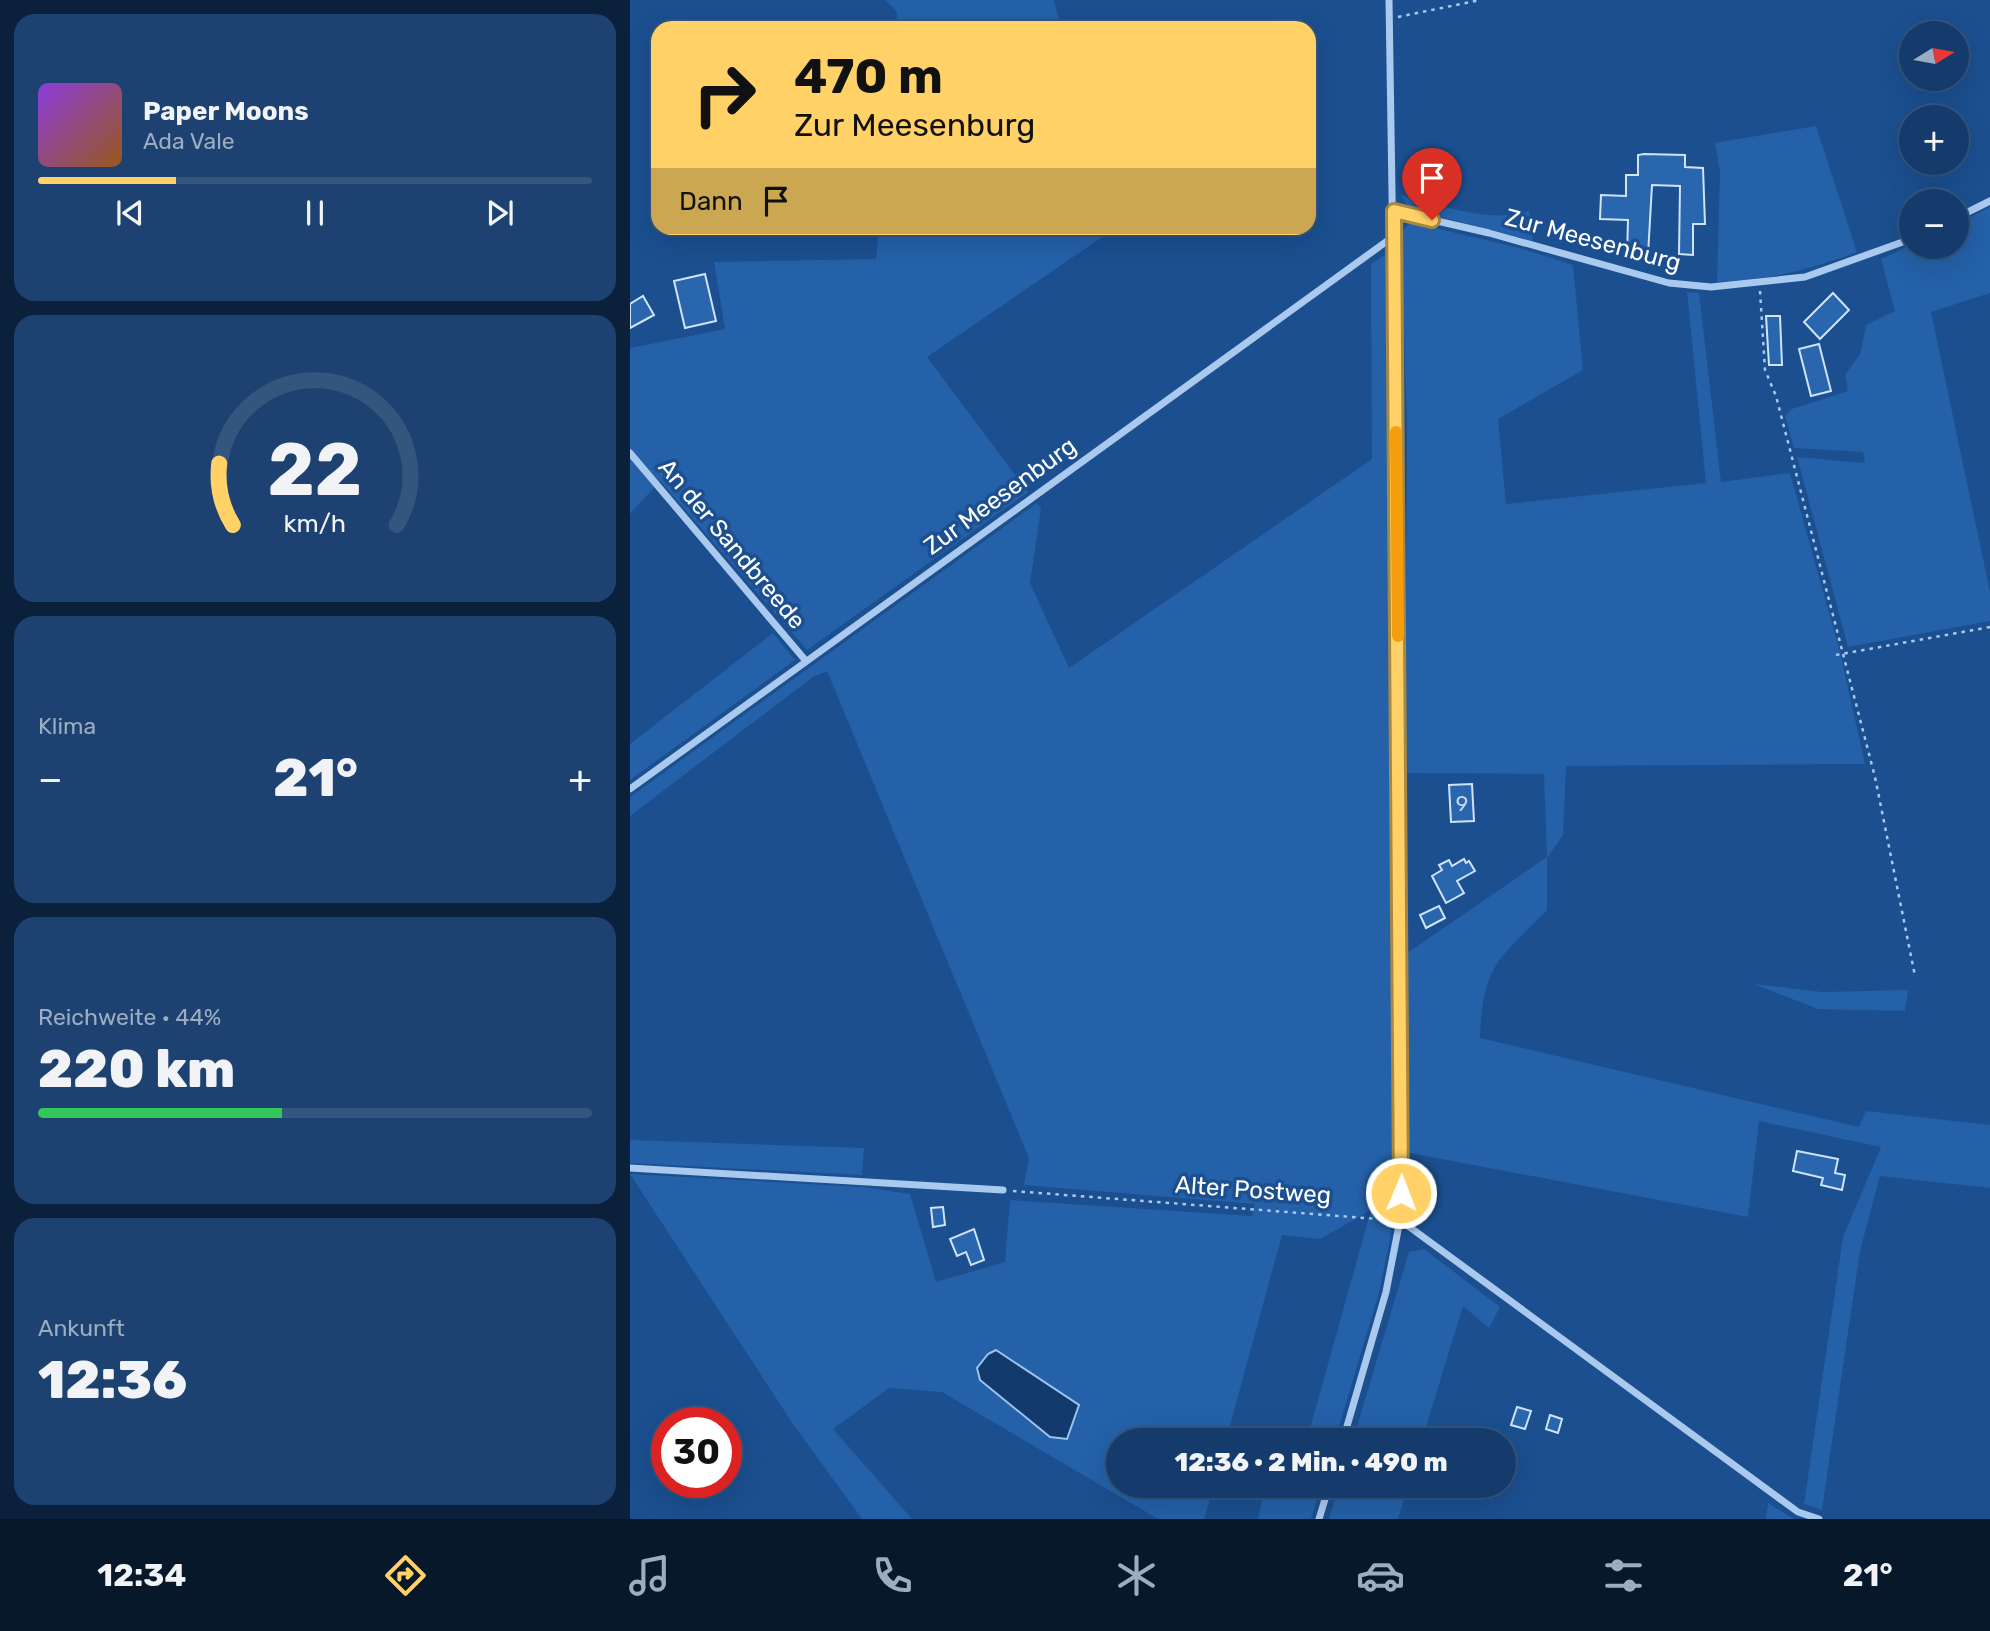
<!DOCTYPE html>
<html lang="de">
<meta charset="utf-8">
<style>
:root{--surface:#143b6b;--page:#1d4271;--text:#f1f3f6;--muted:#9dadc1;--line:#33557e;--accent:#ffd166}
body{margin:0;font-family:Rubik,sans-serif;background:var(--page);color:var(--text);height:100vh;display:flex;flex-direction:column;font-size:26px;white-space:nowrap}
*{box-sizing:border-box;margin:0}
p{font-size:23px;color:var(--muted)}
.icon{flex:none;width:38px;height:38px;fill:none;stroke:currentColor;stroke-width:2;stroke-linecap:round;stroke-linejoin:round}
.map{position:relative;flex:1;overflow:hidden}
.panel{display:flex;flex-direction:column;gap:14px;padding:14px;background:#0b203b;width:630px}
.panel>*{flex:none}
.guide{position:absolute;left:21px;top:21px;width:665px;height:214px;border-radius:21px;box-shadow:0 7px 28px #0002,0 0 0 2px var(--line);background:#ffd166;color:#111;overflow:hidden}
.needle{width:46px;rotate:79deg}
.buttons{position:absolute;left:1269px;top:21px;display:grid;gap:14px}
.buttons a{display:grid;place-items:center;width:70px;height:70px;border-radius:50%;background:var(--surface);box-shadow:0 7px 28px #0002,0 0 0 2px var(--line);font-size:35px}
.speed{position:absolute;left:21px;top:1407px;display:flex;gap:14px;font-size:35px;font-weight:700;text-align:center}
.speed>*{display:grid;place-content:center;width:91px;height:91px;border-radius:50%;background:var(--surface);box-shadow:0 7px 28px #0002,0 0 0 2px var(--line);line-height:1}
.speed .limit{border:10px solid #d22;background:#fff;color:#111}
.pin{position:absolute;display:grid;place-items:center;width:60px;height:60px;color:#fff;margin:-72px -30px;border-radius:50% 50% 50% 0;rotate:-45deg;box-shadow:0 0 7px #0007}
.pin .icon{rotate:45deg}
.me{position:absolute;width:77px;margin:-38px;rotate:1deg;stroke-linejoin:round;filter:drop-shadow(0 0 5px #0008)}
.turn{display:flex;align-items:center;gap:24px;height:147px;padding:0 28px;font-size:32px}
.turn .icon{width:91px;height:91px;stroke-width:2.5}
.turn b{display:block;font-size:49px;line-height:60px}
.then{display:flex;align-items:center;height:66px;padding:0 28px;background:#0003;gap:14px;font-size:26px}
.big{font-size:52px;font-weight:800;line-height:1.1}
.panel .card{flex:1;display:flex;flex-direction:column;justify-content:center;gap:10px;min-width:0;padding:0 24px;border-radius:21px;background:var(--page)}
.panel .dial{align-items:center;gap:0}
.dial svg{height:182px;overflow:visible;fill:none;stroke:var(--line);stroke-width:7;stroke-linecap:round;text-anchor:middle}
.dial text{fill:var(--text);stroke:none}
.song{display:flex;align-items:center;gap:21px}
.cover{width:84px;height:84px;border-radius:10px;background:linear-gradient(135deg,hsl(270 70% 55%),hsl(30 70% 35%))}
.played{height:7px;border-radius:4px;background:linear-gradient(90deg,var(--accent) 25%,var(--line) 25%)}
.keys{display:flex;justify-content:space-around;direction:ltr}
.heat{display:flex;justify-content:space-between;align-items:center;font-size:38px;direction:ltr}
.charge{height:10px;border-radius:5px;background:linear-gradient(90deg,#34c759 44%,var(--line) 0)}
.trip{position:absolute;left:476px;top:1428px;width:410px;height:70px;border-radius:35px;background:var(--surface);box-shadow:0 7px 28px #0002,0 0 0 2px var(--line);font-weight:800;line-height:70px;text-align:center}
.tab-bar{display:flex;height:112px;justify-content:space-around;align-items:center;background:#08182b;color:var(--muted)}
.tab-bar .icon{width:49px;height:49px}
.tab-bar .on{color:var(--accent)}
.tab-bar b{font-size:32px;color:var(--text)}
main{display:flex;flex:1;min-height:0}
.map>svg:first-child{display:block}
.green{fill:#2461a8;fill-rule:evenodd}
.water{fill:#123a6d;stroke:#9cc4f0;stroke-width:2}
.building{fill:#2a66ad;stroke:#cfe3fa;stroke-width:2}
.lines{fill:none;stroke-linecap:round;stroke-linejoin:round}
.path{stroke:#a9c9ee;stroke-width:2.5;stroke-dasharray:3.5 5;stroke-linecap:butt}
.street{stroke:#a9c9ee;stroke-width:7}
.route-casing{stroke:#a68842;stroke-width:18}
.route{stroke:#ffd166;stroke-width:12}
.slow{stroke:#f59e0b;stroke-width:12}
.labels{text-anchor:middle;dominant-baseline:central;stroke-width:7;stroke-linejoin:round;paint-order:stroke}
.number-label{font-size:21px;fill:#cad9ea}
.street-label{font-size:24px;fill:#fff;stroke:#1b4f8f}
</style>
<main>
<section class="panel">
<div class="card">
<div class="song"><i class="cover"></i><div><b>Paper Moons</b><p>Ada Vale</p></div></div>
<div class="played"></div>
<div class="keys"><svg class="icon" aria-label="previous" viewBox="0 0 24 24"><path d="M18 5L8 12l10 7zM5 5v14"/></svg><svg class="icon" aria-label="pause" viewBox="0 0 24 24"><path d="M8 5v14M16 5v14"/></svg><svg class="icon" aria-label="next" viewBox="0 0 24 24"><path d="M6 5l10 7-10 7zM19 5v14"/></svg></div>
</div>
<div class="card dial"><svg viewBox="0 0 100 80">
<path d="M14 69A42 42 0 1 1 86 69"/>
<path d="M14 69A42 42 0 0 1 8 42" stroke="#ffd166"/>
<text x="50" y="56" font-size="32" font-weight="700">22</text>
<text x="50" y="72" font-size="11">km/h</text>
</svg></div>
<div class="card"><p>Klima</p>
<div class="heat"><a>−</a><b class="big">21°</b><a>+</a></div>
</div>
<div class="card"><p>Reichweite · 44%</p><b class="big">220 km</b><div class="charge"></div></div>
<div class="card"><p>Ankunft</p><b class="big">12:36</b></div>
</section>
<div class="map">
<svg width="1360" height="1519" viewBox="0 0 1360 1519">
<rect width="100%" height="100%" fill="#1b4f8f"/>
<path class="green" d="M255,0h169l7,28h-165l1,-16z
M1186,126l41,126c-48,18 -88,28 -140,30l3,-110 -5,-29z
M771,195c42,10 86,29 128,16l4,30 -123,-32z
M1360,207v86l-59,19 59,280v29l-142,26 -51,-190 68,6 -2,-11 -69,-4 -9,-32 7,-7 56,-18 -3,-16 15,-21 6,-29 29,-14 -14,-52 30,-14 45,2 1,-23z
M780,222l113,27 50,16 10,105 -85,49 8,85 200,-21 -19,-191 12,1 22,189 69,-9 49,175 26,116 -299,2 -3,69 -16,23v52c-49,50 -64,54 -67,128l379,89 7,-16 124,14v63l-110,-12 -20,75 -38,259 -18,-6 39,-267 38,-90 -122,-26 -11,96 -338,-64 -3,-200 140,-96 -3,-83 -139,-1 2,-343 -6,-197z
M249,228h231l1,3 -184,126 101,135 -221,158 -147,-169 -30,33v-166l95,-19 -11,-67 162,-3z
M756,254l8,915 -3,65 -12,59 -44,147h-33l6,-4 63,-226 -51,29 -38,-4 -56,205h-108v46h96l-10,33h-46l-216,-127 -53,-4 -56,41 79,90h-50l-69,-95 -163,-250 232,13 48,7 26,88 69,-20 5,-62 242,16 3,-12 -231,-19 5,-27 -202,-487 -14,6 -183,139v-19l407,-294 4,5 -11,75 39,85 303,-209 -1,-195zM438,1400l11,5 -12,34z
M143,633l22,27 -165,120v-36z
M1124,984l68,8 86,-2 -3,21 -87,-2z
M0,1140l234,8 -2,27 -232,-12z
M794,1249l76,58 -11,21 -26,-22 -41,134h-69l56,-188z
M635,1486h56l-10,33h-53z
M709,1486h69l-10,33h-69z
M1138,1503l26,16h-28z"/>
<path class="water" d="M366,1350l83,55 -12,34 -17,-2 -70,-57 -3,-12 11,-14z"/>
<path class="building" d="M1014,154l41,1v12l18,1 2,56h-12v31l-14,-1 1,-68 -28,-1 -4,70h-21l1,-35 -28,-1 1,-24 25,1v-21h12v-20z
M75,274l11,47 -31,7 -11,-47z
M1203,293l16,17 -29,29 -16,-17z
M13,296l11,19 -24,13v-24z
M1136,316h14l2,49h-13z
M1189,344l12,47 -20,5 -12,-47z
M842,784l2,37 -23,1 -2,-37z
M834,859l2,4 3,-2 6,10 -18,10 7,12 -18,10 -14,-27 10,-6 -3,-5 10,-5 3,6z
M809,906l6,12 -19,10 -6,-13z
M1167,1151l41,8 -3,14 10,2 -3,15 -21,-5 2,-7 -30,-7z
M313,1207l2,18 -12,2 -2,-19z
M344,1229l10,31 -13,5 -5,-13 -9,4 -7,-17z
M887,1407l14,4 -6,18 -14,-4z
M920,1415l12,4 -4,14 -12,-4z"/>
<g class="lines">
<path class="path" d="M768,17l82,-17
M1130,291l5,79 11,26 99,381 40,199
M1206,655l154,-28
M383,1191l378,29"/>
<path class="street" d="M764,211l95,22 180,50 42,4 94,-10 106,-38
M1326,218l34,-17
M0,453l176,208
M0,789l764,-553
M0,1168l373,22
M770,1220l398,292 21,7
M713,1440l43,-148 14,-72 -3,-705 -8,-515
M689,1519l10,-33"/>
</g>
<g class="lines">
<g class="route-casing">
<path id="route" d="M771,1193l-7,-982 38,9"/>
</g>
<use href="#route" class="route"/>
<path class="slow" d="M766,432l2,204"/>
</g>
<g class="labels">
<g class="number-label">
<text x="832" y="803">9</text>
</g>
<g class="street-label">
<text transform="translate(963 240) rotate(15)">Zur Meesenburg</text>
<text transform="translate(370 496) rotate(-36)">Zur Meesenburg</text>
<text transform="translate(102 544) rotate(50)">An der Sandbreede</text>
<text transform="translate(623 1190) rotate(4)">Alter Postweg</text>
</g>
</g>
</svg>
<div class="buttons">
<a><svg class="needle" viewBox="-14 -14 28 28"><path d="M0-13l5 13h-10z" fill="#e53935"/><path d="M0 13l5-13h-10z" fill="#9dadc1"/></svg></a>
<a>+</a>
<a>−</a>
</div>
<div class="speed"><div class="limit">30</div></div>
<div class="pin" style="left:802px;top:220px;background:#d93025"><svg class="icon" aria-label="arrive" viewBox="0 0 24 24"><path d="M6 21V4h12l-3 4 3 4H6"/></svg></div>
<svg class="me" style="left:771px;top:1193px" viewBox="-20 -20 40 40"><circle r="17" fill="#ffd166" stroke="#fff" stroke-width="3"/><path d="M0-11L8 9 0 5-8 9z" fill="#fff"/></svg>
<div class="trip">12:36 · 2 Min. · 490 m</div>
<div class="guide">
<div class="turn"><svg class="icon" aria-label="right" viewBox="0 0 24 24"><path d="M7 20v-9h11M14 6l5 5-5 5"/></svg><div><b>470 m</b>Zur Meesenburg</div></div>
<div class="then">Dann<svg class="icon" aria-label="arrive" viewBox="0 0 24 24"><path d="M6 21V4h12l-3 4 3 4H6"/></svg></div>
</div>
</div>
</main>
<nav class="tab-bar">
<b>12:34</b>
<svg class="icon on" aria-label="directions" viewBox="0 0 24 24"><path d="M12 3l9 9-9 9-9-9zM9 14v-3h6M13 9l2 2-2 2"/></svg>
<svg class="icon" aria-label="music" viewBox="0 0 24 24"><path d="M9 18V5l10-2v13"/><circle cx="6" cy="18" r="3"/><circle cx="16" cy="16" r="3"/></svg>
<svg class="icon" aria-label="phone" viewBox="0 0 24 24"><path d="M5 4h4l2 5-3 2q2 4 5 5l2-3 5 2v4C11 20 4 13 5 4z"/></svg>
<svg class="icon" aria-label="climate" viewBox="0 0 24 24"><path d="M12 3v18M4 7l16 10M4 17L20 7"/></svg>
<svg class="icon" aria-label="car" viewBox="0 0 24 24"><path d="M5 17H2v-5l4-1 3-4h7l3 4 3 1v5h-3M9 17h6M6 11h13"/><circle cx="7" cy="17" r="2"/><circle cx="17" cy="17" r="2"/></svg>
<svg class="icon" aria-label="filters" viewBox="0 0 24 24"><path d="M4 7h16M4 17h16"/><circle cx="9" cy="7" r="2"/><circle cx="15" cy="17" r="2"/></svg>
<b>21°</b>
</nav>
